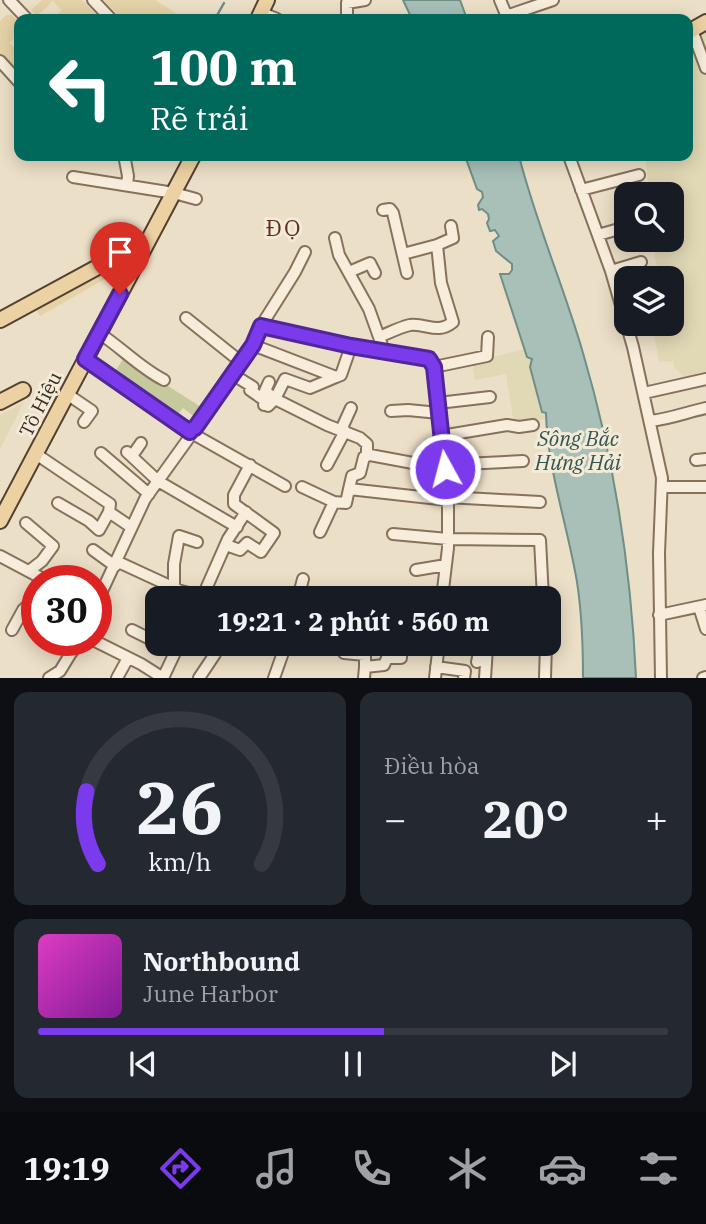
<!DOCTYPE html>
<html lang="vi">
<meta charset="utf-8">
<style>
:root{--surface:#171b24;--page:#242831;--text:#f1f3f6;--muted:#9ea1a6;--line:#363941;--accent:#7c3aed}
body{margin:0;font-family:"IBM Plex Serif",serif;background:var(--page);color:var(--text);height:100vh;display:flex;flex-direction:column;font-size:26px;white-space:nowrap}
*{box-sizing:border-box;margin:0}
p{font-size:23px;color:var(--muted)}
.icon{flex:none;width:38px;height:38px;fill:none;stroke:currentColor;stroke-width:2;stroke-linecap:round;stroke-linejoin:round}
.map{position:relative;height:678px;overflow:hidden}
.panel{display:flex;flex-direction:column;gap:14px;padding:14px;background:#0d0f14;flex:1}
.panel>*{flex:none}
.hud{position:absolute;left:14px;top:14px;width:679px;height:147px;border-radius:14px;box-shadow:0 4px 18px #0003;background:#00695c;color:#fff;overflow:hidden}
.fabs{position:absolute;left:614px;top:182px;display:grid;gap:14px}
.fabs a{display:grid;place-items:center;width:70px;height:70px;border-radius:14px;background:var(--surface);box-shadow:0 4px 18px #0003;font-size:35px}
.speed{position:absolute;left:21px;top:565px;display:flex;gap:14px;font-size:35px;font-weight:700;text-align:center}
.speed>*{display:grid;place-content:center;width:91px;height:91px;border-radius:50%;background:var(--surface);box-shadow:0 4px 18px #0003;line-height:1}
.speed .limit{border:10px solid #d22;background:#fff;color:#111}
.pin{position:absolute;display:grid;place-items:center;width:60px;height:60px;color:#fff;margin:-72px -30px;border-radius:50% 50% 50% 0;rotate:-45deg;box-shadow:0 0 7px #0007}
.pin .icon{rotate:45deg}
.me{position:absolute;width:77px;margin:-38px;rotate:353deg;stroke-linejoin:round;filter:drop-shadow(0 0 5px #0008)}
.turn{display:flex;align-items:center;gap:24px;height:147px;padding:0 21px;font-size:32px}
.turn .icon{width:91px;height:91px;stroke-width:2.5}
.turn b{display:block;font-size:49px;line-height:60px}
.big{font-size:52px;font-weight:700;line-height:1.1}
.panel .card{flex:1;display:flex;flex-direction:column;justify-content:center;gap:10px;min-width:0;padding:0 24px;border-radius:14px;background:var(--page)}
.panel .dial{align-items:center;gap:0}
.dial svg{height:182px;overflow:visible;fill:none;stroke:var(--line);stroke-width:7;stroke-linecap:round;text-anchor:middle}
.dial text{fill:var(--text);stroke:none}
.song{display:flex;align-items:center;gap:21px}
.cover{width:84px;height:84px;border-radius:10px;background:linear-gradient(135deg,hsl(310 70% 55%),hsl(290 70% 35%))}
.played{height:7px;border-radius:4px;background:linear-gradient(90deg,var(--accent) 55%,var(--line) 55%)}
.keys{display:flex;justify-content:space-around;direction:ltr}
.heat{display:flex;justify-content:space-between;align-items:center;font-size:38px;direction:ltr}
.panel .tiles{flex:1;display:grid;gap:14px;grid-template-columns:1fr 1fr}
.card:last-child{grid-column:span 2}
.trip{position:absolute;left:145px;top:586px;width:416px;height:70px;border-radius:14px;background:var(--surface);box-shadow:0 4px 18px #0003;font-weight:700;line-height:70px;text-align:center}
.menu{display:flex;height:112px;justify-content:space-around;align-items:center;background:#090b0e;color:var(--muted)}
.menu .icon{width:49px;height:49px}
.menu .on{color:var(--accent)}
.menu b{font-size:32px;color:var(--text)}
.map>svg:first-child{display:block}
.farmland{fill:#e1d8b5}
.green{fill:#c6c99c}
.sand{fill:#e5d2a7}
.water{fill:#a8c0b8;stroke:#6f8e85;stroke-width:2}
.lines{fill:none;stroke-linecap:round;stroke-linejoin:round}
.stream{stroke:#6f8e85;stroke-width:2.5}
.minor-casing{stroke:#86715e;stroke-width:14}
.major-casing{stroke:#544032;stroke-width:18}
.minor{stroke:#f7edda;stroke-width:10}
.major{stroke:#ecd1a2;stroke-width:14}
.route-casing{stroke:#51269a;stroke-width:18}
.route{stroke:#7c3aed;stroke-width:12}
.labels{text-anchor:middle;dominant-baseline:central;stroke-width:6;stroke-linejoin:round;paint-order:stroke}
.street-label{font-size:19px;fill:#382b20;stroke:#f3ead7}
.water-label{font-size:21px;font-style:italic;fill:#315652;stroke:#f3ead7}
.quarter-label{font-size:23px;letter-spacing:2px;fill:#612d23;stroke:#f3ead7}
</style>
<div class="map">
<svg width="706" height="678" viewBox="0 0 706 678">
<rect width="100%" height="100%" fill="#ecdfc7"/>
<path class="farmland" d="M706,22v357l-17,3 -14,-14 -2,-7 -14,1 -7,-38h20v-46h-12l-6,-25 7,-13h11v-24l7,-16 -7,-2v-4l-23,-3 -4,-35h43v-125z
M525,349l2,8 5,2 14,60 -32,5 -8,-50 -31,6 -3,-18z
M24,402l-24,47v-34z"/>
<path class="green" d="M124,358l77,49 -6,10 -12,-9 -6,8 12,9 3,-4 -1,3 -5,2 -73,-52z"/>
<path class="sand" d="M42,0h40l18,19h-48l10,-9 -9,-9 -16,15 -6,-6z
M104,0h51l30,19h-63z
M6,15h6l7,8v10l-10,10 10,8v26l-19,-21v-35z
M123,242l6,3 1,8 -11,18 -79,45 -13,-20z"/>
<path class="water" d="M403,0h57l7,19h-55z
M465,156h54c17,67 45,131 64,197 31,105 48,216 53,325h-53c0,-32 -1,-64 -6,-96 -9,-54 -30,-115 -31,-169l-4,-1 -12,-45 2,-8 -5,-2 -27,-83h9l3,-4v-6l-16,-13 -3,-10 6,-5 -4,-6 -5,1 -3,-8 2,-4 -1,-5 -6,-5 -3,1 -1,-5 5,-8 -1,-5 -5,-3z"/>
<g class="lines">
<path class="stream" d="M215,19l9,-16"/>
<g class="minor-casing">
<path id="minor" d="M9,0l18,19
M93,0l18,19
M500,0l8,19
M262,13l15,6
M506,16l47,-16
M347,19v-16l18,-3
M692,30l14,38
M0,61l19,21
M569,156l42,115 22,76 29,131 -3,75 2,125
M125,160l3,16 -1,9
M73,177l101,16 22,6
M581,190l58,-15
M383,210l7,-1 3,4 14,60
M598,235l28,-8
M335,238l4,17 30,54 15,42 45,8 4,4 15,137v48l-6,50
M437,245l16,-7 -2,-12
M106,263l25,12
M611,271l30,-9
M349,272l21,-9 5,10
M186,318l55,44
M261,326l123,25
M99,333c23,15 41,35 65,47
M379,337c10,-4 21,-10 31,-12 17,-2 27,10 43,-3l-12,-39 -4,-38 -34,9
M253,345l83,32 5,-2 10,-29
M85,359l105,73
M434,367l53,-11 1,-19
M232,374l21,13 -3,3 17,12 -3,3
M269,382l-4,9 10,8 10,-20 25,9 26,-11
M644,393l62,-14
M67,394l25,17 -8,11
M438,403l52,-6
M268,406l7,-7 52,26 33,13 7,6v12
M391,411l17,-1 31,3
M650,421c20,-2 37,-9 56,-13
M195,428l58,-83 8,-19 34,-54 10,-20
M341,430l10,-22
M195,435l90,51
M441,436l66,-11 12,2 14,-2
M127,452l31,29 79,46
M101,453l48,41
M36,454l74,50 -1,8 22,15
M132,456l9,-13
M696,460l10,-1
M327,465l18,-34
M444,465l79,-4
M445,469l-75,-14 -6,2 -4,16 -8,3 -3,13 99,11
M302,487l32,15 12,1 3,-14
M663,487h43
M447,497l93,5
M58,503l31,18 10,9 10,-18
M26,523l27,23 -11,15 -13,10
M320,532l14,-30
M393,534l55,5 92,1 3,58
M226,545l14,5 7,-7 14,9 13,-19 -40,-29v-9l16,-30
M93,550l22,16
M0,556l47,25
M116,561l65,30 26,7
M416,570l30,-5
M174,588v-24l5,-28 18,6
M402,595v3
M202,598l26,-59 18,-27
M298,598l5,-19
M96,604l49,-105 46,-64
M699,607l7,22
M659,615l47,-10
M12,630l11,-20 14,-13
M132,630l26,13
M54,640l18,12
M93,640l48,24 22,14
M302,644l28,4v-4
M344,653l21,2v12
M477,662l3,-14h7l-2,30
M436,667l29,4 -1,7
M49,678l11,-7 19,-31
M117,678l11,-20
M163,678l16,-34
M199,678l16,-24
M274,678l12,-34
M364,678l1,-11 19,-2 3,-7h14v-14
M435,678l4,-34
M545,678l1,-34
M703,678l3,-1"/>
</g>
<g class="major-casing">
<path id="major" d="M258,19l9,-19
M692,30l14,-8
M0,320l129,-70
M0,402l23,-12
M0,521l193,-365"/>
</g>
<use href="#minor" class="minor"/>
<use href="#major" class="major"/>
</g>
<g class="lines">
<g class="route-casing">
<path id="route" d="M120,294l-35,65 105,73 1,-3 4,-1 58,-83 8,-19 90,20 78,13 5,8 11,102"/>
</g>
<use href="#route" class="route"/>
</g>
<g class="labels">
<g class="street-label">
<text transform="translate(40 404) rotate(-63)">Tô Hiệu</text>
</g>
<g class="water-label">
<text x="578" y="438">Sông Bắc<tspan x="578" dy="24">Hưng Hải</tspan></text>
</g>
<g class="quarter-label">
<text x="284" y="227">ĐỌ</text>
</g>
</g>
</svg>
<div class="fabs">
<a><svg class="icon" aria-label="search" viewBox="0 0 24 24"><circle cx="10" cy="10" r="6"/><path d="M15 15l6 6"/></svg></a>
<a><svg class="icon" aria-label="layers" viewBox="0 0 24 24"><path d="M12 4l9 5-9 5-9-5zM3 14l9 5 9-5"/></svg></a>
</div>
<div class="speed"><div class="limit">30</div></div>
<div class="pin" style="left:120px;top:294px;background:#d93025"><svg class="icon" aria-label="arrive" viewBox="0 0 24 24"><path d="M6 21V4h12l-3 4 3 4H6"/></svg></div>
<svg class="me" style="left:445px;top:469px" viewBox="-20 -20 40 40"><circle r="17" fill="#7c3aed" stroke="#fff" stroke-width="3"/><path d="M0-11L8 9 0 5-8 9z" fill="#fff"/></svg>
<div class="trip">19:21 · 2 phút · 560 m</div>
<div class="hud">
<div class="turn"><svg class="icon" aria-label="left" viewBox="0 0 24 24"><path d="M17 20v-9H6M10 6l-5 5 5 5"/></svg><div><b>100 m</b>Rẽ trái</div></div>
</div>
</div>
<section class="panel">
<div class="tiles">
<div class="card dial"><svg viewBox="0 0 100 80">
<path d="M14 69A42 42 0 1 1 86 69"/>
<path d="M14 69A42 42 0 0 1 9 37" stroke="#7c3aed"/>
<text x="50" y="56" font-size="32" font-weight="700">26</text>
<text x="50" y="72" font-size="11">km/h</text>
</svg></div>
<div class="card"><p>Điều hòa</p>
<div class="heat"><a>−</a><b class="big">20°</b><a>+</a></div>
</div>
<div class="card">
<div class="song"><i class="cover"></i><div><b>Northbound</b><p>June Harbor</p></div></div>
<div class="played"></div>
<div class="keys"><svg class="icon" aria-label="previous" viewBox="0 0 24 24"><path d="M18 5L8 12l10 7zM5 5v14"/></svg><svg class="icon" aria-label="pause" viewBox="0 0 24 24"><path d="M8 5v14M16 5v14"/></svg><svg class="icon" aria-label="next" viewBox="0 0 24 24"><path d="M6 5l10 7-10 7zM19 5v14"/></svg></div>
</div>
</div>
</section>
<nav class="menu">
<b>19:19</b>
<svg class="icon on" aria-label="directions" viewBox="0 0 24 24"><path d="M12 3l9 9-9 9-9-9zM9 14v-3h6M13 9l2 2-2 2"/></svg>
<svg class="icon" aria-label="music" viewBox="0 0 24 24"><path d="M9 18V5l10-2v13"/><circle cx="6" cy="18" r="3"/><circle cx="16" cy="16" r="3"/></svg>
<svg class="icon" aria-label="phone" viewBox="0 0 24 24"><path d="M5 4h4l2 5-3 2q2 4 5 5l2-3 5 2v4C11 20 4 13 5 4z"/></svg>
<svg class="icon" aria-label="climate" viewBox="0 0 24 24"><path d="M12 3v18M4 7l16 10M4 17L20 7"/></svg>
<svg class="icon" aria-label="car" viewBox="0 0 24 24"><path d="M5 17H2v-5l4-1 3-4h7l3 4 3 1v5h-3M9 17h6M6 11h13"/><circle cx="7" cy="17" r="2"/><circle cx="17" cy="17" r="2"/></svg>
<svg class="icon" aria-label="filters" viewBox="0 0 24 24"><path d="M4 7h16M4 17h16"/><circle cx="9" cy="7" r="2"/><circle cx="15" cy="17" r="2"/></svg>
</nav>
